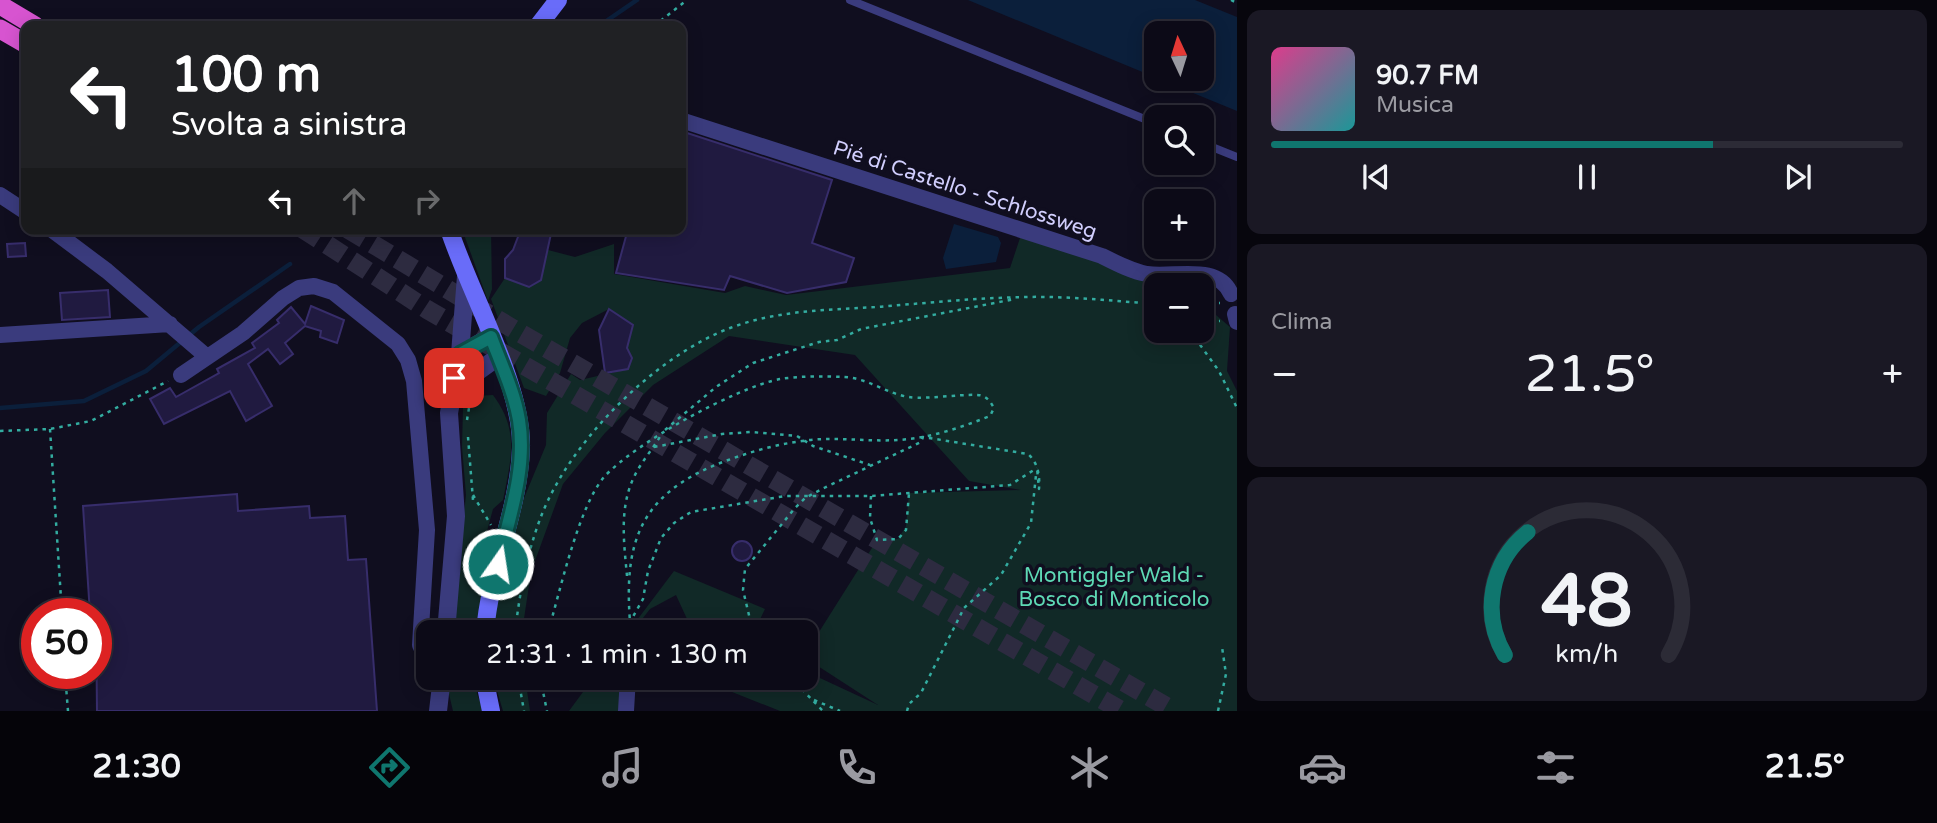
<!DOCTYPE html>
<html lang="it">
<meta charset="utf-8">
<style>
:root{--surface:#0c0a17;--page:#1a1824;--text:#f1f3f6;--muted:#9a9aa1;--line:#2c2b36;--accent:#0f766e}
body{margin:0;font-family:"Varela Round",sans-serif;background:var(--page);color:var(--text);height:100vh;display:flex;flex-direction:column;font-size:26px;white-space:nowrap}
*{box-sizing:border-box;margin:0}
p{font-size:23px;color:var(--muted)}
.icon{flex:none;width:38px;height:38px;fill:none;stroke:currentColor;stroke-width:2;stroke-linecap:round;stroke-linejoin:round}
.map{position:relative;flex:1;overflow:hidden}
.drawer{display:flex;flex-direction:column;gap:10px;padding:10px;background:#07060d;width:700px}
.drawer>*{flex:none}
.hud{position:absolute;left:21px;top:21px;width:665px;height:214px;border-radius:14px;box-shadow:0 4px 18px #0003,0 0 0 2px var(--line);background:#202124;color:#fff;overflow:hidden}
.needle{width:46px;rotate:356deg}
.buttons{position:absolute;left:1144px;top:21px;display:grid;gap:14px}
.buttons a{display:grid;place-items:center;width:70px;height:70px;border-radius:14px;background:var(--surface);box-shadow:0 4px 18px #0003,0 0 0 2px var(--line);font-size:35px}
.speed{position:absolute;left:21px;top:598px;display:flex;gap:14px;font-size:35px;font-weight:700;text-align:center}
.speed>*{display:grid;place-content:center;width:91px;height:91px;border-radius:50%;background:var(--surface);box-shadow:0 4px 18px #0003,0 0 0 2px var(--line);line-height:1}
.speed .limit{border:10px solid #d22;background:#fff;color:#111}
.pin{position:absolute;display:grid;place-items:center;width:60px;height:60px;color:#fff;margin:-30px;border-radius:14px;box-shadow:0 4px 10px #0006}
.me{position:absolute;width:77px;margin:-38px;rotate:13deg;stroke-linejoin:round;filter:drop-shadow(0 0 5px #0008)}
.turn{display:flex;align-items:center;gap:24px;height:147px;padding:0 35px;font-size:32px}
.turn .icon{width:91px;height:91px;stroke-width:2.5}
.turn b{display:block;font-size:49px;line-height:60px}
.lanes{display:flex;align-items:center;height:66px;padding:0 35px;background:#0003;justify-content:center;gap:35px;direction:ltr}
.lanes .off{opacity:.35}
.big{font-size:52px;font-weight:600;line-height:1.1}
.drawer .widget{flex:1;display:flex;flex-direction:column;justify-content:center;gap:10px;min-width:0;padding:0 24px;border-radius:14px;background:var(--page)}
.drawer .dial{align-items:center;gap:0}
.dial svg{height:182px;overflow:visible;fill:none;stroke:var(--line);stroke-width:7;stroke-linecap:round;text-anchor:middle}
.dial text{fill:var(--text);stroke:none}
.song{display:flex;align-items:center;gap:21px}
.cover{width:84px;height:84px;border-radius:10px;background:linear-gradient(135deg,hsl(330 70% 55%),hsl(180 70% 35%))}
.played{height:7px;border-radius:4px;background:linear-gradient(90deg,var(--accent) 70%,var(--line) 70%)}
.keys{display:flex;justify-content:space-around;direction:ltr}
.heat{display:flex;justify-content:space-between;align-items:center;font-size:38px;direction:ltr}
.trip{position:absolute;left:416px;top:620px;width:402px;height:70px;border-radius:14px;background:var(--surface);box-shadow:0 4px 18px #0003,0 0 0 2px var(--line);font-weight:600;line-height:70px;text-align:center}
.tabs{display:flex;height:112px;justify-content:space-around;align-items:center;background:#050409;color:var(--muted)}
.tabs .icon{width:49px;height:49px}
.tabs .active{color:var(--accent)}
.tabs b{font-size:32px;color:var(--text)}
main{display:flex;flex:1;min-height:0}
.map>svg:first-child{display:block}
.green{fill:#112927}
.water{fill:#0b1f3b}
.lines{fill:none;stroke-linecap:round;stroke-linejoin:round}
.stream{stroke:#0b1f3b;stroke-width:4.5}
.building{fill:#201a40;stroke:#372d6b;stroke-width:2}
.trunk-tunnel{stroke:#2d2b40;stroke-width:19;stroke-dasharray:19 10;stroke-linecap:butt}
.path{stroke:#33aca0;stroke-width:2.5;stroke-dasharray:3.5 5;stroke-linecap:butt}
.service{stroke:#3a3b7d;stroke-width:8}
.minor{stroke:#3a3b7d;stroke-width:16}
.tertiary{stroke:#3a3b7d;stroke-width:18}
.secondary{stroke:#696cf9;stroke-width:18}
.trunk{stroke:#d754d0;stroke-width:19}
.route-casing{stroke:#0a4d48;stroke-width:18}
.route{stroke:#0f766e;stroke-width:12}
.labels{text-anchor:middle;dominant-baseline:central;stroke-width:7;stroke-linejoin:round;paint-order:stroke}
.street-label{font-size:21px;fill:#d1cefd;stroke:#100e1f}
.park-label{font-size:21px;fill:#5ed9b5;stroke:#100e1f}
</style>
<main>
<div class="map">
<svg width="1237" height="711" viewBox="0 0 1237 711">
<rect width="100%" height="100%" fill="#100e1f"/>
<path class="green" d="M462,229h29l1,60 -4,12z
M1021,235l150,50h-14v46h45v-28l28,24 -3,44 10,20v320h-457l-63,-25 -4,-9h94v-5l71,33 -71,-46v-8l70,-111 21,-1 8,-13 3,-33 112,-3 -52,-9 -114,-126 -126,-19 -76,49 -48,48 -42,51 -32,88 -9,60h-31l24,-112 31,-75 1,-32 24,-39 9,6 48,-11 4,-11 -5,-10 6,-22 -24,-17 -27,14 -12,15 -10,35 -14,23 -22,-8 -33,-89 14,-21 24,9 11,-7 8,-30 27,7 39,-13v30l111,19 20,-7 41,9 224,-27z
M493,395c27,36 18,64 10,105l-10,9 -13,48 4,27 -7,48h-26l15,-137 -4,-48 1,-40 12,-11z
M674,571l91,38 -11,23h-61l-17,-37 -26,14 -18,23h-4z
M445,677h31l1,17 7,17h-31z
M493,677h32l5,34h-27z
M594,677h26l3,34h-54z"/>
<path class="water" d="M968,0h227l42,17v94l-78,-32h43v-46h-45v45z
M954,224l44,13 3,6 -5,19 -50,7 -3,-11z"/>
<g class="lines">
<path class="stream" d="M599,26l38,-26
M0,408l84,-7 62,-30 53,-44 91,-63"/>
</g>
<path class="building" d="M681,131l151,49 -20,63 42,15 -8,24 -59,11 -57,-17 -6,14 -108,-17 12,-44h53z
M521,229h31l-11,51 -12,7 -24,-9v-19l8,-9z
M25,243l1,13 -18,1 -1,-13z
M108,290l2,27 -48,3 -2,-27z
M311,306l33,14 -7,23 -17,-6 1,-6 -16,-5 -20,17 8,11 -13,10 -12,-15 -20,15 24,42 -26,15 -16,-30 -66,33 -14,-25 20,-11 6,9 43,-24 -2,-4 38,-21 -3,-5 27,-20 -2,-3 14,-13 14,17z
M609,309l24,16 -6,23 5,10 -4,11 -23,4 -6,-43z
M237,494l1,17 71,-5 1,12 35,-2 3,44 18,-1 11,152h-280l-1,-97h-6l-7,-108z
M732 551a10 10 0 1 1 20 0a10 10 0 1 1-20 0Z"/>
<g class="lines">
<path class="trunk-tunnel" d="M303,229l125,81 694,401
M348,229l172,104 654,378"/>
<path class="path" d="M1231,0l6,3
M654,26l33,-26
M1202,303h18
M1202,322l18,-1
M1190,331l29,40 18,37
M467,420l3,-18
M50,429l12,185
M665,430l51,-43 37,-24 66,-21 18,-2 24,-11 154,-30
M0,431l50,-2 41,-8 77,-40
M468,437l5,63
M654,447l68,-13 29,-2 46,4 16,10 57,19
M473,495l18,30
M871,496l-1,22 7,22 21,-1 8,-9 3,-37
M627,576c-3,-33 -8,-68 7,-99 7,-15 19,-28 27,-42
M515,632c5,-41 12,-80 27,-118 30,-75 114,-158 188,-186 48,-18 97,-18 147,-21 49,-4 98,-9 148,-10 44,-1 88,4 132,7
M548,632c12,-40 30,-124 56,-155 31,-34 131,-89 176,-98 19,-3 44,-3 64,-2 24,1 43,17 65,20 19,3 64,-5 74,-1 6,3 8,7 11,12l-4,8c-30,12 -60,22 -92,24 -32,2 -65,-4 -96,1 -30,4 -59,13 -87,24 -76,32 -91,79 -85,157
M630,632v-10l13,-23 5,-28 13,-33 13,-15 17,-11 94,-16h86l139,-11 27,-17
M753,632l-10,-42 2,-21 50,-61 10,-10 21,-11 95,-45 2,-5 105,17c10,9 12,21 11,35l-2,-21
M65,674l3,37
M518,677l6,34
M540,677l7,34
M790,677l33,34
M814,700l26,11
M907,711l2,-7 12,-11 43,-85 37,-33 30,-52 5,-48
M1218,711l8,-37 -4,-27"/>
<path class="service" d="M850,0l307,124
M1202,143l35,14"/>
<path class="minor" d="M681,120l421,136c14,7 29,15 45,18 28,4 71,-11 84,20
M0,195l26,17
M51,229l56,42 99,85
M1235,314l2,8
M0,335l170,-11
M181,375l62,-42 40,-35 16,-10 15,-2 19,6 65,52 10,16 6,21 13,149 -7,115 9,19
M626,711l2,-34"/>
<path class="tertiary" d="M460,354l30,-17
M450,398l23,-23 25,-18
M446,632l10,-116 -7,-103 11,-59 6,-78
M438,711l4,-34"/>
<path class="secondary" d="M538,26l20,-26
M449,229c20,62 74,157 72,219 -2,62 -31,121 -36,184
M484,677l7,34"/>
<path class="trunk" d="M0,5l35,21
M0,29l26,15"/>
</g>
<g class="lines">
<g class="route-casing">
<path id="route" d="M454,378l6,-24 31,-17c10,27 23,54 28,83 8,48 -10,98 -21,144"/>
</g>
<use href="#route" class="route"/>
</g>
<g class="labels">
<g class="street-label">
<text transform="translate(965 190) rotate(18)">Pié di Castello - Schlossweg</text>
</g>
<g class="park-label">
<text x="1114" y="575">Montiggler Wald -<tspan x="1114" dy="24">Bosco di Monticolo</tspan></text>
</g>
</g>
</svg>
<div class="buttons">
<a><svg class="needle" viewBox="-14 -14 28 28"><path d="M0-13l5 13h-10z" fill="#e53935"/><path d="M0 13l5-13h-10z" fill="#9a9aa1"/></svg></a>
<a><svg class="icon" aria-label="search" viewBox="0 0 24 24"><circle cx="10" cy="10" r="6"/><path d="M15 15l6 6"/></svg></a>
<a>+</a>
<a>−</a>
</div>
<div class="speed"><div class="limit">50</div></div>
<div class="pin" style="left:454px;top:378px;background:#d93025"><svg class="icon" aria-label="arrive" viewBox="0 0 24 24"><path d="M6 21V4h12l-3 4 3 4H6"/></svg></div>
<svg class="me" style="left:498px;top:564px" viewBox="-20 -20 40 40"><circle r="17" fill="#0f766e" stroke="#fff" stroke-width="3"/><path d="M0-11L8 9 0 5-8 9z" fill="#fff"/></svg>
<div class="trip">21:31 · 1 min · 130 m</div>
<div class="hud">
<div class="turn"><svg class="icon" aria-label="left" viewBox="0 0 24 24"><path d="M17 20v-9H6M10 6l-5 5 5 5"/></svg><div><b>100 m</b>Svolta a sinistra</div></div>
<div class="lanes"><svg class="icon" aria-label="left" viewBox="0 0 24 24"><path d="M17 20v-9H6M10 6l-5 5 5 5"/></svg><svg class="icon off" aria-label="ahead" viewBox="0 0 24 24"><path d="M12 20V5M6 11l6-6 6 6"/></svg><svg class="icon off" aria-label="right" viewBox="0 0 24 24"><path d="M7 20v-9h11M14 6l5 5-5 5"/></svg></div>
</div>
</div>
<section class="drawer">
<div class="widget">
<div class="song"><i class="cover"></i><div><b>90.7 FM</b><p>Musica</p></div></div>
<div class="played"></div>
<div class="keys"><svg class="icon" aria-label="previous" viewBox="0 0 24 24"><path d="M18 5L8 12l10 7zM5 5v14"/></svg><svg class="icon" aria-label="pause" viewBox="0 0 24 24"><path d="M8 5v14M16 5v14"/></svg><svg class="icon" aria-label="next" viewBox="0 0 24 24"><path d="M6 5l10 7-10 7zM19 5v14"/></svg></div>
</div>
<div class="widget"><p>Clima</p>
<div class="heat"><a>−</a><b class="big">21.5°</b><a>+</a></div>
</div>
<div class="widget dial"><svg viewBox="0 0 100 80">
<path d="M14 69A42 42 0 1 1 86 69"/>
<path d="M14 69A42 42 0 0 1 24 15" stroke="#0f766e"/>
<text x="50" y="56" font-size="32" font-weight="700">48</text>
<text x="50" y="72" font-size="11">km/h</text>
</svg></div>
</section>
</main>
<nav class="tabs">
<b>21:30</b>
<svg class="icon active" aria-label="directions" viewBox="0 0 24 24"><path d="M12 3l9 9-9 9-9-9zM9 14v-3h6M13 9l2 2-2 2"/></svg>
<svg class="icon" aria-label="music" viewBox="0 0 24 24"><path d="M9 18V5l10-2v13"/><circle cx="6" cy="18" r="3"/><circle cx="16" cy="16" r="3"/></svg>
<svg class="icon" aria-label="phone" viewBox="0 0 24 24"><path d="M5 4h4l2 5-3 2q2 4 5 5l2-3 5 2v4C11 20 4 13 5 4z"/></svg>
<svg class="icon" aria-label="climate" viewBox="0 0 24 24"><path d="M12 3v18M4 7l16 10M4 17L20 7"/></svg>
<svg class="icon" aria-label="car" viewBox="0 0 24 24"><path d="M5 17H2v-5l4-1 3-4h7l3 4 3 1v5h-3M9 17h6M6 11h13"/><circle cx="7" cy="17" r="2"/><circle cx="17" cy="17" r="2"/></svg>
<svg class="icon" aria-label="filters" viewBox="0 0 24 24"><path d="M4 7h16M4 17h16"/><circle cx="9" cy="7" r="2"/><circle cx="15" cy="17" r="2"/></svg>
<b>21.5°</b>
</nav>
